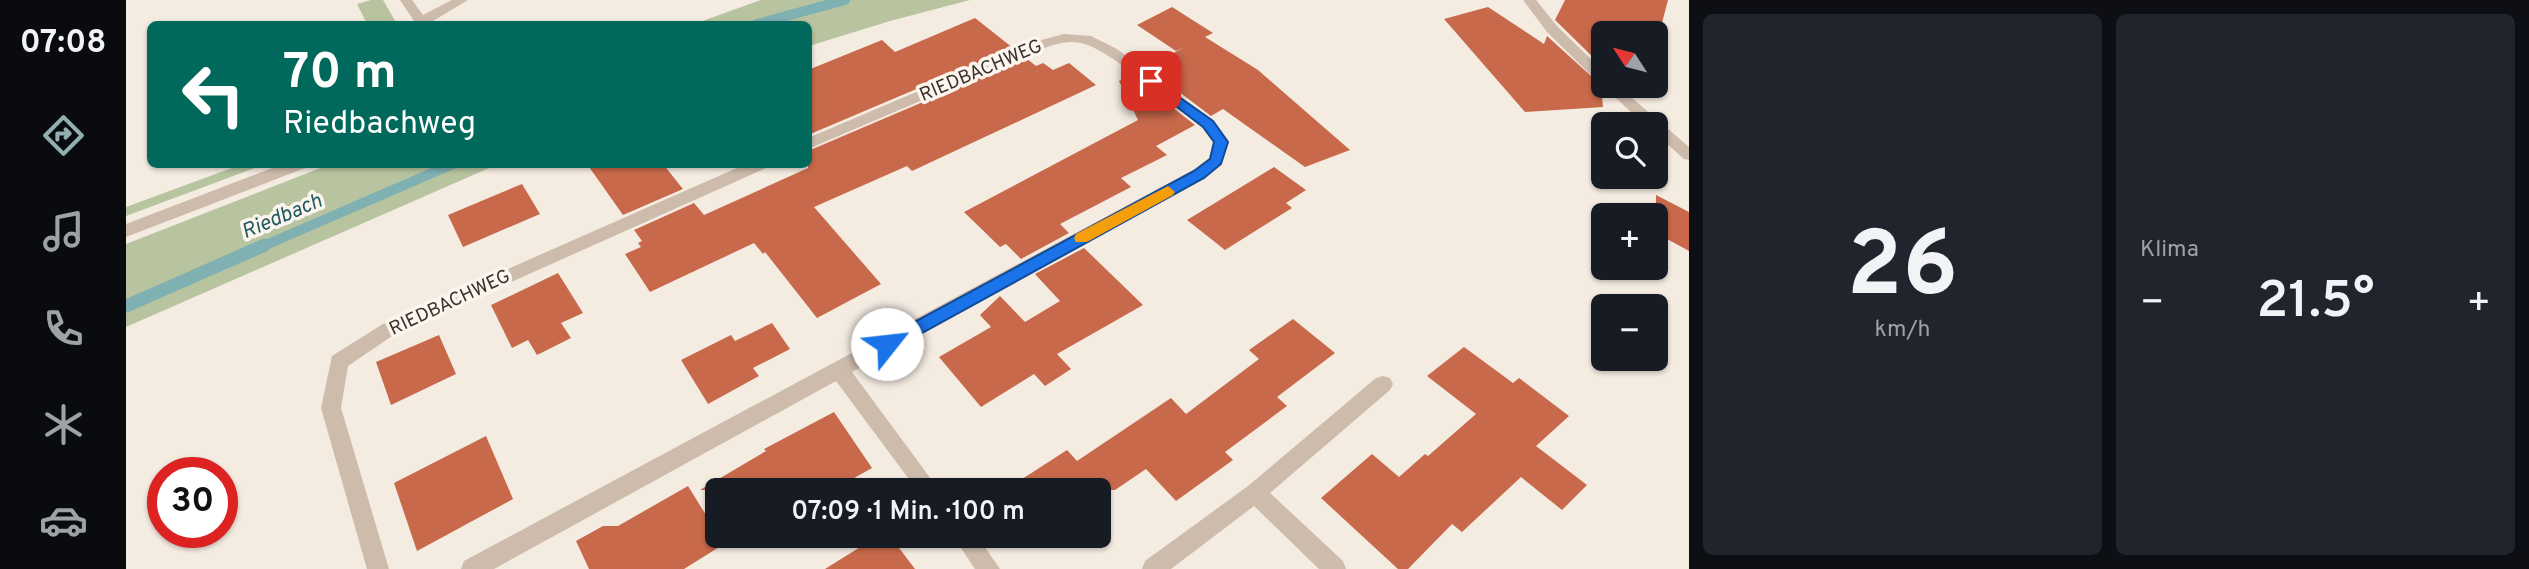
<!DOCTYPE html>
<html lang="de">
<meta charset="utf-8">
<style>
:root{--surface:#171b24;--page:#20242c;--text:#f1f3f6;--muted:#9ea1a6;--accent:#92aeb2}
body{margin:0;font-family:Overpass,sans-serif;background:var(--page);color:var(--text);height:100vh;display:flex;flex-direction:column;font-size:26px;white-space:nowrap}
*{box-sizing:border-box;margin:0}
p{font-size:23px;color:var(--muted)}
.icon{flex:none;width:38px;height:38px;fill:none;stroke:currentColor;stroke-width:2;stroke-linecap:round;stroke-linejoin:round}
.map{position:relative;flex:1;overflow:hidden}
.drawer{display:flex;flex-direction:column;gap:14px;padding:14px;background:#0d0f14;width:840px}
.drawer>*{flex:none}
.banner{position:absolute;left:21px;top:21px;width:665px;height:147px;border-radius:10px;box-shadow:0 2px 5px #0004;background:#00695c;color:#fff;overflow:hidden}
.needle{width:46px;rotate:306deg}
.buttons{position:absolute;left:1465px;top:21px;display:grid;gap:14px}
.buttons a{display:grid;place-items:center;width:77px;height:77px;border-radius:10px;background:var(--surface);box-shadow:0 2px 5px #0004;font-size:35px}
.speed{position:absolute;left:21px;top:457px;display:flex;gap:14px;font-size:35px;font-weight:700;text-align:center}
.speed>*{display:grid;place-content:center;width:91px;height:91px;border-radius:50%;background:var(--surface);box-shadow:0 2px 5px #0004;line-height:1}
.speed .limit{border:10px solid #d22;background:#fff;color:#111}
.pin{position:absolute;display:grid;place-items:center;width:60px;height:60px;color:#fff;margin:-30px;border-radius:14px;box-shadow:0 4px 10px #0006}
.me{position:absolute;width:77px;margin:-38px;rotate:61deg;stroke-linejoin:round;filter:drop-shadow(0 0 5px #0008)}
.turn{display:flex;align-items:center;gap:24px;height:147px;padding:0 21px;font-size:32px}
.turn .icon{width:91px;height:91px;stroke-width:2.5}
.turn b{display:block;font-size:49px;line-height:60px}
.big{font-size:52px;font-weight:600;line-height:1.1}
.drawer .card{flex:1;display:flex;flex-direction:column;justify-content:center;gap:10px;min-width:0;padding:0 24px;border-radius:10px;background:var(--page)}
.drawer .dial{align-items:center;gap:0}
.dial b{font-size:91px;line-height:1}
.heat{display:flex;justify-content:space-between;align-items:center;font-size:38px;direction:ltr}
.drawer .tiles{flex:1;display:grid;gap:14px;grid-template-columns:repeat(2,1fr)}
.trip{position:absolute;left:579px;top:478px;width:406px;height:70px;border-radius:10px;background:var(--surface);box-shadow:0 2px 5px #0004;font-weight:600;line-height:70px;text-align:center}
main{display:flex;flex:1;min-height:0}
.tabs{display:flex;flex-direction:column;width:126px;justify-content:space-around;align-items:center;background:#090b0e;color:var(--muted)}
.tabs .icon{width:49px;height:49px}
.tabs .selected{color:var(--accent)}
.tabs b{font-size:32px;color:var(--text)}
.map>svg:first-child{display:block}
.green{fill:#b8c4a0}
.lines{fill:none;stroke-linecap:round;stroke-linejoin:round}
.stream-far1{stroke:#7fb0b2;stroke-width:10}
.stream{stroke:#7fb0b2;stroke-width:13}
.building{fill:#c8694b}
.minor{fill:#cdbbac;fill-rule:evenodd}
.route{fill:#1a73e8;stroke:#114b97;stroke-width:2}
.slow{fill:#f59e0b}
.labels{text-anchor:middle;dominant-baseline:central;stroke-width:7;stroke-linejoin:round;paint-order:stroke}
.street-label{font-size:19px;fill:#3b302b;stroke:#fbf5ee}
.water-label{font-size:21px;font-style:italic;fill:#1f5a5e;stroke:#fbf5ee}
</style>
<main>
<nav class="tabs">
<b>07:08</b>
<svg class="icon selected" aria-label="directions" viewBox="0 0 24 24"><path d="M12 3l9 9-9 9-9-9zM9 14v-3h6M13 9l2 2-2 2"/></svg>
<svg class="icon" aria-label="music" viewBox="0 0 24 24"><path d="M9 18V5l10-2v13"/><circle cx="6" cy="18" r="3"/><circle cx="16" cy="16" r="3"/></svg>
<svg class="icon" aria-label="phone" viewBox="0 0 24 24"><path d="M5 4h4l2 5-3 2q2 4 5 5l2-3 5 2v4C11 20 4 13 5 4z"/></svg>
<svg class="icon" aria-label="climate" viewBox="0 0 24 24"><path d="M12 3v18M4 7l16 10M4 17L20 7"/></svg>
<svg class="icon" aria-label="car" viewBox="0 0 24 24"><path d="M5 17H2v-5l4-1 3-4h7l3 4 3 1v5h-3M9 17h6M6 11h13"/><circle cx="7" cy="17" r="2"/><circle cx="17" cy="17" r="2"/></svg>
</nav>
<div class="map">
<svg width="1563" height="569" viewBox="0 0 1563 569">
<rect width="100%" height="100%" fill="#f4ebe1"/>
<path class="green" d="M245,0h12l14,24h-30l-10,-20z
M635,0h209l-80,21 -81,25 -1,-22h-114z
M114,165h23l-137,51v-9z
M202,165h168l-370,162v-83z"/>
<g class="lines">
<path class="stream-far1" d="M631,24l88,-24
M135,247l192,-83"/>
<path class="stream" d="M0,306l139,-61"/>
</g>
<path class="building" d="M1439,0h103l-12,46v-13h-53v34l-48,-47z
M1046,7l41,26 -8,4 53,33 92,80 -45,17 -82,-58 -12,7 -65,-49 39,-20 -9,4 -39,-26z
M1362,7l56,37 3,-8 54,49 2,22 -78,5 -81,-93z
M849,18l38,30 -205,87v-65l74,-30 13,12z
M900,58l10,8 7,-3 10,7 16,-7 27,22 -184,86 -5,-5 -93,41 67,77 -64,34 -52,-66 -2,2 -9,-11 -104,49 -25,-38 16,-7 -3,-4 4,-2 -8,-11 60,-27 10,12 104,-47v-17z
M1005,75l64,50 -39,21 11,9 -46,23 10,9 -71,37 9,9 -48,26 -15,-15 -6,3 -36,-35 174,-92 -19,-39z
M461,164h76l20,25 -60,26z
M1148,167l32,23 -20,13 6,5 -67,42 -38,-30z
M396,184l18,30 -77,33 -15,-32z
M1530,195l33,17v39l-33,-18z
M958,248l59,57 -86,49 14,15 -26,17 -11,-12 -53,33 -42,-50 52,-30 -11,-12 20,-19 25,26 35,-21 -25,-27z
M432,273l25,40 -22,10 10,15 -34,17 -9,-15 -16,8 -21,-43z
M1167,319l42,34 -58,44 10,9 -62,46 8,8 -57,41 -30,-32 -31,21h-110l62,-40 10,11 94,-63 15,16 73,-55 -10,-9z
M646,323l18,26 -37,19 6,8 -51,28 -27,-44 50,-25 4,6z
M313,335l17,39 -65,31 -15,-43z
M1338,347l49,36 6,-5 50,38 -33,30 51,39 -25,25 -41,-33 -59,55 -10,-8 -44,45h-10l-77,-71 51,-44 27,23 26,-23 3,2 48,-42 -49,-38z
M708,412l38,56 -39,22h-133l66,-39 -2,-2z
M360,436l27,63 -96,52 -23,-68z
M562,486l36,58 -40,25h-95l-13,-28 27,-15h15z
M752,536h12l25,33h-90z"/>
<g class="lines">
<path class="minor" d="M274,0h12l11,15 29,-15h16l-40,24h-12z
M1397,0h13l21,26 46,45v12l-5,-1 -51,-50z
M938,34l27,2 26,13 96,72 16,21 -8,23 -16,13 -353,194 87,118h-22l-81,-109 -342,188h-33l3,-8 729,-391 16,-12 4,-16 -10,-15c-25,-18 -95,-79 -122,-84 -13,-3 -25,1 -37,5l-236,101v-11l226,-96z
M1477,86h15l71,61v13l-5,-1 -28,-25v-10h-12z
M157,164h24l-2,4 -179,69v-13z
M620,164h22l-2,4 -371,166 -47,32 -7,42 48,161h-22l-46,-161 11,-52 51,-32z
M1257,376l7,2 3,6 -3,6 -120,103 73,68 3,8h-27l-65,-63 -83,63h-29l3,-8 103,-75 128,-108z
M827,536h24l23,33h-25z"/>
</g>
<path class="route" d="M1025,77l62,44 15,21 -7,22 -17,14 -311,171h-12l-3,-5 3,-4 313,-169 16,-12 4,-17 -11,-15 -56,-43v-6z"/>
<path class="slow" d="M1042,186l7,6 -2,3 -86,47h-11l-2,-4 2,-4z"/>
<g class="labels">
<g class="street-label">
<text transform="translate(855 71) rotate(-23)">RIEDBACHWEG</text>
<text transform="translate(324 303) rotate(-25)">RIEDBACHWEG</text>
</g>
<g class="water-label">
<text transform="translate(156 217) rotate(-23)">Riedbach</text>
</g>
</g>
</svg>
<div class="buttons">
<a><svg class="needle" viewBox="-14 -14 28 28"><path d="M0-13l5 13h-10z" fill="#e53935"/><path d="M0 13l5-13h-10z" fill="#9ea1a6"/></svg></a>
<a><svg class="icon" aria-label="search" viewBox="0 0 24 24"><circle cx="10" cy="10" r="6"/><path d="M15 15l6 6"/></svg></a>
<a>+</a>
<a>−</a>
</div>
<div class="speed"><div class="limit">30</div></div>
<div class="pin" style="left:1025px;top:81px;background:#d93025"><svg class="icon" aria-label="arrive" viewBox="0 0 24 24"><path d="M6 21V4h12l-3 4 3 4H6"/></svg></div>
<svg class="me" style="left:761px;top:344px" viewBox="-20 -20 40 40"><circle r="19" fill="#fff"/><path d="M0-13L10 11 0 6-10 11z" fill="#1a73e8"/></svg>
<div class="trip">07:09 · 1 Min. · 100 m</div>
<div class="banner">
<div class="turn"><svg class="icon" aria-label="left" viewBox="0 0 24 24"><path d="M17 20v-9H6M10 6l-5 5 5 5"/></svg><div><b>70 m</b>Riedbachweg</div></div>
</div>
</div>
<section class="drawer">
<div class="tiles">
<div class="card dial"><b>26</b><p>km/h</p></div>
<div class="card"><p>Klima</p>
<div class="heat"><a>−</a><b class="big">21.5°</b><a>+</a></div>
</div>
</div>
</section>
</main>
